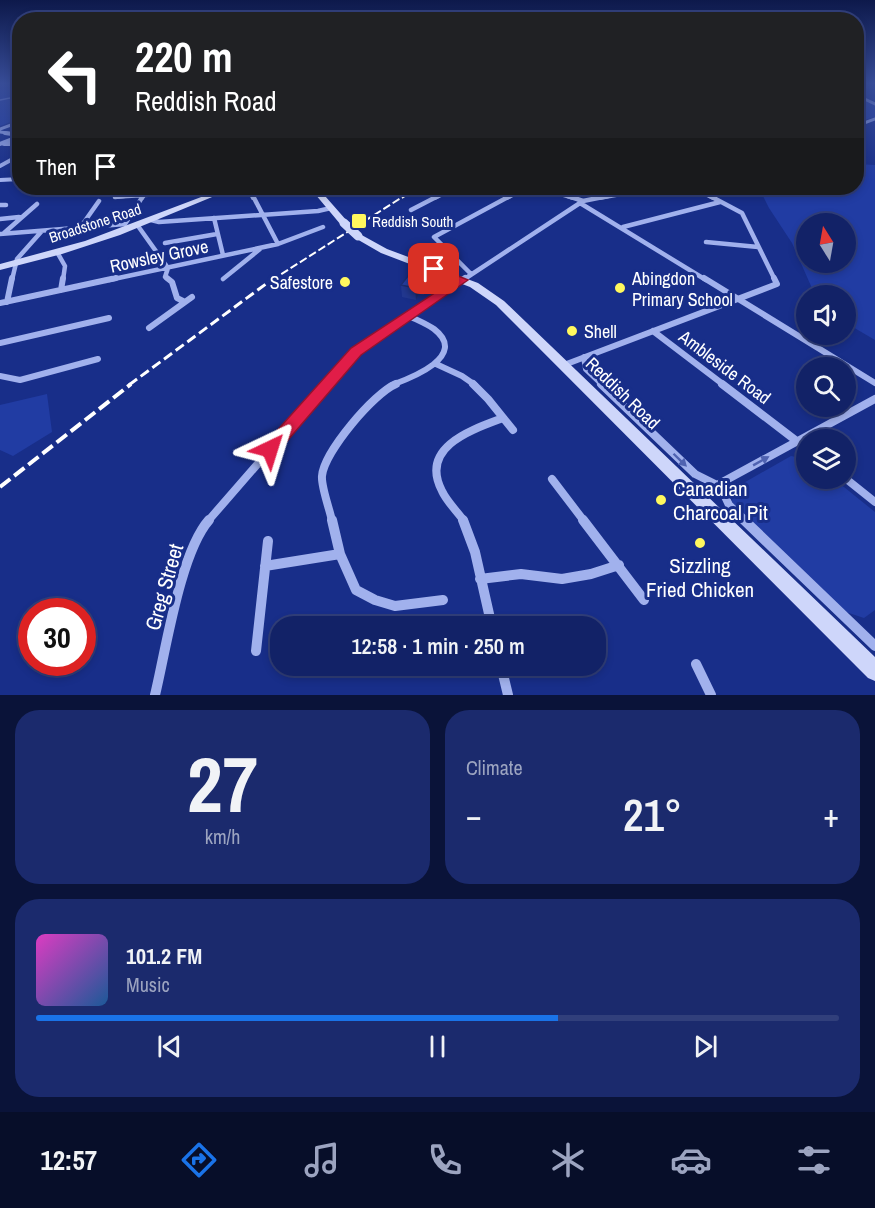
<!DOCTYPE html>
<meta charset="utf-8">
<style>
:root{--surface:#122267;--page:#1b2a6d;--text:#f1f3f6;--muted:#9ca4c0;--line:#313f7b;--accent:#1a73e8}
body{margin:0;font-family:"Archivo Narrow",sans-serif;background:var(--page);color:var(--text);height:100vh;display:flex;flex-direction:column;font-size:22px;white-space:nowrap}
*{box-sizing:border-box;margin:0}
p{font-size:20px;color:var(--muted)}
.icon{flex:none;width:33px;height:33px;fill:none;stroke:currentColor;stroke-width:2;stroke-linecap:round;stroke-linejoin:round}
.map{position:relative;height:695px;overflow:hidden}
.sheet{display:flex;flex-direction:column;gap:15px;padding:15px;background:#0a1339;flex:1}
.sheet>*{flex:none}
.guide{position:absolute;left:12px;top:12px;width:852px;height:183px;border-radius:24px;box-shadow:0 3px 9px #0003,0 0 0 2px var(--line);background:#202124;color:#fff;overflow:hidden}
.needle{width:39px;rotate:349deg}
.buttons{position:absolute;left:796px;top:213px;display:grid;gap:12px}
.buttons a{display:grid;place-items:center;width:60px;height:60px;border-radius:50%;background:var(--surface);box-shadow:0 3px 9px #0003,0 0 0 2px var(--line);font-size:30px}
.speed{position:absolute;left:18px;top:598px;display:flex;gap:12px;font-size:30px;font-weight:700;text-align:center}
.speed>*{display:grid;place-content:center;width:78px;height:78px;border-radius:50%;background:var(--surface);box-shadow:0 3px 9px #0003,0 0 0 2px var(--line);line-height:1}
.speed .limit{border:9px solid #d22;background:#fff;color:#111}
.pin{position:absolute;display:grid;place-items:center;width:51px;height:51px;color:#fff;margin:-26px;border-radius:12px;box-shadow:0 3px 9px #0006}
.me{position:absolute;width:66px;margin:-33px;rotate:41deg;stroke-linejoin:round;filter:drop-shadow(0 0 4px #0008)}
.turn{display:flex;align-items:center;gap:21px;height:126px;padding:0 24px;font-size:27px}
.turn .icon{width:78px;height:78px;stroke-width:2.5}
.turn b{display:block;font-size:42px;line-height:51px}
.then{display:flex;align-items:center;height:57px;padding:0 24px;background:#0003;gap:12px;font-size:22px}
.big{font-size:45px;font-weight:600;line-height:1.1}
.sheet .widget{flex:1;display:flex;flex-direction:column;justify-content:center;gap:9px;min-width:0;padding:0 21px;border-radius:24px;background:var(--page)}
.sheet .dial{align-items:center;gap:0}
.dial b{font-size:78px;line-height:1}
.song{display:flex;align-items:center;gap:18px}
.cover{width:72px;height:72px;border-radius:9px;background:linear-gradient(135deg,hsl(310 70% 55%),hsl(210 70% 35%))}
.played{height:6px;border-radius:3px;background:linear-gradient(90deg,var(--accent) 65%,var(--line) 65%)}
.keys{display:flex;justify-content:space-around;direction:ltr}
.heat{display:flex;justify-content:space-between;align-items:center;font-size:33px;direction:ltr}
.sheet .tiles{flex:1;display:grid;gap:15px;grid-template-columns:1fr 1fr}
.widget:last-child{grid-column:span 2}
.trip{position:absolute;left:270px;top:616px;width:336px;height:60px;border-radius:24px;background:var(--surface);box-shadow:0 3px 9px #0003,0 0 0 2px var(--line);font-weight:600;line-height:60px;text-align:center}
.tab-bar{display:flex;height:96px;justify-content:space-around;align-items:center;background:#070e29;color:var(--muted)}
.tab-bar .icon{width:42px;height:42px}
.tab-bar .selected{color:var(--accent)}
.tab-bar b{font-size:27px;color:var(--text)}
.map>svg:first-child{display:block}
.green{fill:#213ca3;fill-rule:evenodd}
.lines{fill:none;stroke-linecap:round;stroke-linejoin:round}
.stream{stroke:#94a8f0;stroke-width:1.5}
.street-far5{stroke:#a1b1ed;stroke-width:3}
.street-far4{stroke:#a1b1ed;stroke-width:4}
.street-far3{stroke:#a1b1ed;stroke-width:4.5}
.street-far2{stroke:#a1b1ed;stroke-width:6}
.street-far1{stroke:#a1b1ed;stroke-width:8}
.street{stroke:#a1b1ed;stroke-width:10}
.secondary{fill:#ced6fa;fill-rule:evenodd}
.rail-far3{stroke:#fff;stroke-width:1.5;stroke-dasharray:4.5 2;stroke-linecap:butt}
.rail-far2{stroke:#fff;stroke-width:2;stroke-dasharray:8 3;stroke-linecap:butt}
.rail-far1{stroke:#fff;stroke-width:3;stroke-dasharray:10 4.5;stroke-linecap:butt}
.rail{stroke:#fff;stroke-width:4;stroke-dasharray:13 5;stroke-linecap:butt}
.secondary-bridge{stroke:#ced6fa;stroke-width:9}
.wall{fill:#223890}
.shaded-wall{fill:#1b2e76}
.building{fill:#2741a8;stroke:#1b2e76;stroke-width:1.5}
.oneway{fill:#4f62b1}
.route{fill:#e11d48;stroke:#92132f;stroke-width:1.5}
.poi-dot{fill:#fff85e;stroke:#182e89;stroke-width:2}
.labels{text-anchor:middle;dominant-baseline:central;stroke-width:6;stroke-linejoin:round;paint-order:stroke}
.far-poi-label{font-size:15px;fill:#fff;stroke:#182e89;text-anchor:start}
.far-street-label{font-size:15px;fill:#fff;stroke:#182e89}
.street-label{font-size:18px;fill:#fff;stroke:#182e89}
.poi-label{font-size:18px;fill:#fff;stroke:#182e89;text-anchor:start}
.near-poi-label{font-size:21px;fill:#fff;stroke:#182e89;text-anchor:start}
.near-street-label{font-size:21px;fill:#fff;stroke:#182e89}
</style>
<div class="map">
<svg width="875" height="695" viewBox="0 0 875 695">
<rect width="100%" height="100%" fill="#182e89"/>
<path class="green" d="M0,84h20l-1,35 -19,7z
M857,96l18,9v12l-18,5z
M857,164l18,1v175l-29,-17v-27l-31,-1 -23,-52 -23,-35 -10,-20h97zM807,224h39v38h-39z
M47,394l5,38 -39,24 -13,-6v-45z
M791,456l16,3v19l27,1 41,33v98l-11,8 -21,-7 -111,-109 1,-13z"/>
<g class="lines">
<path class="stream" d="M0,100l20,-4"/>
<path class="street-far5" d="M856,95l19,9
M856,126l19,-7
M0,129l19,-7
M0,132l15,2"/>
<path class="street-far4" d="M5,133l14,2
M0,144l20,-8
M4,144h16
M0,166l20,-11
M0,180l20,-1
M248,188l5,10
M541,188l32,10
M693,188l20,10
M40,192l5,-4
M105,195l7,-7
M115,197l83,-5 11,4
M142,198l7,-10
M435,198l20,-10
M507,198l19,-10
M600,198l55,-10"/>
<path class="street-far3" d="M253,196l25,48
M568,196l15,5
M710,196l32,17 33,67
M115,197l9,-1
M580,203l126,77
M0,205h6
M411,210l27,-14
M214,218l9,37
M0,219l19,-2
M151,220l8,2 159,-11 13,-3
M138,226l30,42 -3,9 4,3
M623,227l97,-25
M80,228l19,-27
M4,233l33,-29
M0,234l125,-10 18,-28
M706,242l52,5
M165,243l52,-9
M57,252l8,14 -2,14
M471,274l-37,-37 76,-41
M223,279l37,-30
M12,280l5,-21 24,-27
M109,280l169,-36 45,-17
M463,280l120,-79 25,-5"/>
<path class="street-far2" d="M167,278l5,4 5,16 8,4
M704,278l171,105
M61,290l2,-12
M7,302l5,-24
M0,303l116,-25
M149,328l43,-31
M653,331l71,54
M0,343l109,-25
M584,357l2,12 17,16
M436,364l26,12 13,9
M564,365l213,-81 -3,-6
M0,376l20,4 78,-21
M326,385l30,-34 109,-73
M392,385c19,-7 77,-29 42,-56 -7,-5 -17,-9 -25,-13"/>
<path class="street-far1" d="M473,384l15,15 25,31
M601,384l94,90 22,11 158,-86
M722,384l85,65
M845,478l30,24
M552,479l32,42
M726,481l-4,9 7,15 17,16
M208,521l119,-137
M332,521c-2,-11 -11,-34 -10,-45 2,-24 52,-83 74,-92
M464,521c-7,-10 -17,-19 -22,-30 -23,-44 29,-61 61,-73"/>
<path class="street" d="M332,520l8,34 16,36 19,10 20,6 48,-6
M463,520l12,32 17,75
M583,520l61,80
M744,520l131,126
M265,566l75,-12
M480,579l41,-5 41,5 29,-5 28,-9
M256,651l12,-110
M696,664l15,31
M501,666l7,29
M155,695c11,-45 25,-142 54,-175"/>
<path class="secondary" d="M225,188h9l-114,47 -58,19 -62,16v-6l85,-23z
M310,188h8l29,33v4h-6z
M358,233l29,16 91,34 26,18 371,356v24l-7,-3 -372,-373 -26,-18 -89,-34 -26,-15 -1,-2z"/>
<path class="rail-far3" d="M402,198l17,-10"/>
<path class="rail-far2" d="M272,280l132,-84"/>
<path class="rail-far1" d="M129,385l145,-107"/>
<path class="rail" d="M0,487l131,-103"/>
<path class="secondary-bridge" d="M344,223l14,13"/>
</g>
<path class="wall" d="M20,113v15l-7,-12z
M432,272v11l-8,12 -5,-1 -3,6 -14,-3 -1,-12z"/>
<path class="shaded-wall" d="M432,272v11l-8,12v-11z
M419,283v11l-3,6 -1,-12z"/>
<path class="building" d="M415,267l17,5 -8,12 -5,-1 -4,5 -14,-3z"/>
<defs><path id="oneway-solid" d="M-6-.8H1V-3.2L6.5 0L1 3.2V.8H-6Z" transform="scale(1.5)"/></defs>
<g class="oneway">
<use href="#oneway-solid" transform="translate(680 460) rotate(44)"/>
<use href="#oneway-solid" transform="translate(761 461) rotate(-29)"/>
</g>
<linearGradient id="sky" x2="0" y2="1"><stop stop-color="#0d194b"/><stop offset="0.46" stop-color="#374c97"/><stop offset="1" stop-color="#374c97" stop-opacity="0"/></linearGradient>
<rect width="875" height="181" fill="url(#sky)"/>
<path class="route" d="M434,266l34,14 -107,75 -85,99 -6,2 -5,-2 -3,-5 3,-5 86,-96 102,-67 -23,-10v-4z"/>
<g class="poi-dot">
<rect x="351" y="213" width="16" height="16" rx="3"/>
<circle cx="345" cy="282" r="6"/>
<circle cx="620" cy="288" r="6"/>
<circle cx="572" cy="331" r="6"/>
<circle cx="661" cy="500" r="6"/>
<circle cx="700" cy="543" r="6"/>
</g>
<g class="labels">
<g class="far-poi-label">
<text x="372" y="221">Reddish South</text>
</g>
<g class="far-street-label">
<text transform="translate(95 223) rotate(-18)">Broadstone Road</text>
</g>
<g class="street-label">
<text transform="translate(159 256) rotate(-12)">Rowsley Grove</text>
<text transform="translate(725 367) rotate(37)">Ambleside Road</text>
<text transform="translate(623 393) rotate(44)">Reddish Road</text>
</g>
<g class="poi-label">
<text x="632" y="278">Abingdon<tspan x="632" dy="21">Primary School</tspan></text>
<text x="333" y="282" text-anchor="end">Safestore</text>
<text x="584" y="331">Shell</text>
</g>
<g class="near-poi-label">
<text x="673" y="488">Canadian<tspan x="673" dy="24">Charcoal Pit</tspan></text>
<text x="700" y="565" text-anchor="middle">Sizzling<tspan x="700" dy="24">Fried Chicken</tspan></text>
</g>
<g class="near-street-label">
<text transform="translate(164 587) rotate(-74)">Greg Street</text>
</g>
</g>
</svg>
<div class="buttons">
<a><svg class="needle" viewBox="-14 -14 28 28"><path d="M0-13l5 13h-10z" fill="#e53935"/><path d="M0 13l5-13h-10z" fill="#9ca4c0"/></svg></a>
<a><svg class="icon" aria-label="sound" viewBox="0 0 24 24"><path d="M4 9h4l5-4v14l-5-4H4zM17 9q2 3 0 6"/></svg></a>
<a><svg class="icon" aria-label="search" viewBox="0 0 24 24"><circle cx="10" cy="10" r="6"/><path d="M15 15l6 6"/></svg></a>
<a><svg class="icon" aria-label="layers" viewBox="0 0 24 24"><path d="M12 4l9 5-9 5-9-5zM3 14l9 5 9-5"/></svg></a>
</div>
<div class="speed"><div class="limit">30</div></div>
<div class="pin" style="left:434px;top:269px;background:#d93025"><svg class="icon" aria-label="arrive" viewBox="0 0 24 24"><path d="M6 21V4h12l-3 4 3 4H6"/></svg></div>
<svg class="me" style="left:270px;top:449px" viewBox="-20 -20 40 40"><path d="M0-17L14 15 0 8-14 15z" fill="#e11d48" stroke="#fff" stroke-width="4"/></svg>
<div class="trip">12:58 · 1 min · 250 m</div>
<div class="guide">
<div class="turn"><svg class="icon" aria-label="left" viewBox="0 0 24 24"><path d="M17 20v-9H6M10 6l-5 5 5 5"/></svg><div><b>220 m</b>Reddish Road</div></div>
<div class="then">Then<svg class="icon" aria-label="arrive" viewBox="0 0 24 24"><path d="M6 21V4h12l-3 4 3 4H6"/></svg></div>
</div>
</div>
<section class="sheet">
<div class="tiles">
<div class="widget dial"><b>27</b><p>km/h</p></div>
<div class="widget"><p>Climate</p>
<div class="heat"><a>−</a><b class="big">21°</b><a>+</a></div>
</div>
<div class="widget">
<div class="song"><i class="cover"></i><div><b>101.2 FM</b><p>Music</p></div></div>
<div class="played"></div>
<div class="keys"><svg class="icon" aria-label="previous" viewBox="0 0 24 24"><path d="M18 5L8 12l10 7zM5 5v14"/></svg><svg class="icon" aria-label="pause" viewBox="0 0 24 24"><path d="M8 5v14M16 5v14"/></svg><svg class="icon" aria-label="next" viewBox="0 0 24 24"><path d="M6 5l10 7-10 7zM19 5v14"/></svg></div>
</div>
</div>
</section>
<nav class="tab-bar">
<b>12:57</b>
<svg class="icon selected" aria-label="directions" viewBox="0 0 24 24"><path d="M12 3l9 9-9 9-9-9zM9 14v-3h6M13 9l2 2-2 2"/></svg>
<svg class="icon" aria-label="music" viewBox="0 0 24 24"><path d="M9 18V5l10-2v13"/><circle cx="6" cy="18" r="3"/><circle cx="16" cy="16" r="3"/></svg>
<svg class="icon" aria-label="phone" viewBox="0 0 24 24"><path d="M5 4h4l2 5-3 2q2 4 5 5l2-3 5 2v4C11 20 4 13 5 4z"/></svg>
<svg class="icon" aria-label="climate" viewBox="0 0 24 24"><path d="M12 3v18M4 7l16 10M4 17L20 7"/></svg>
<svg class="icon" aria-label="car" viewBox="0 0 24 24"><path d="M5 17H2v-5l4-1 3-4h7l3 4 3 1v5h-3M9 17h6M6 11h13"/><circle cx="7" cy="17" r="2"/><circle cx="17" cy="17" r="2"/></svg>
<svg class="icon" aria-label="filters" viewBox="0 0 24 24"><path d="M4 7h16M4 17h16"/><circle cx="9" cy="7" r="2"/><circle cx="15" cy="17" r="2"/></svg>
</nav>
